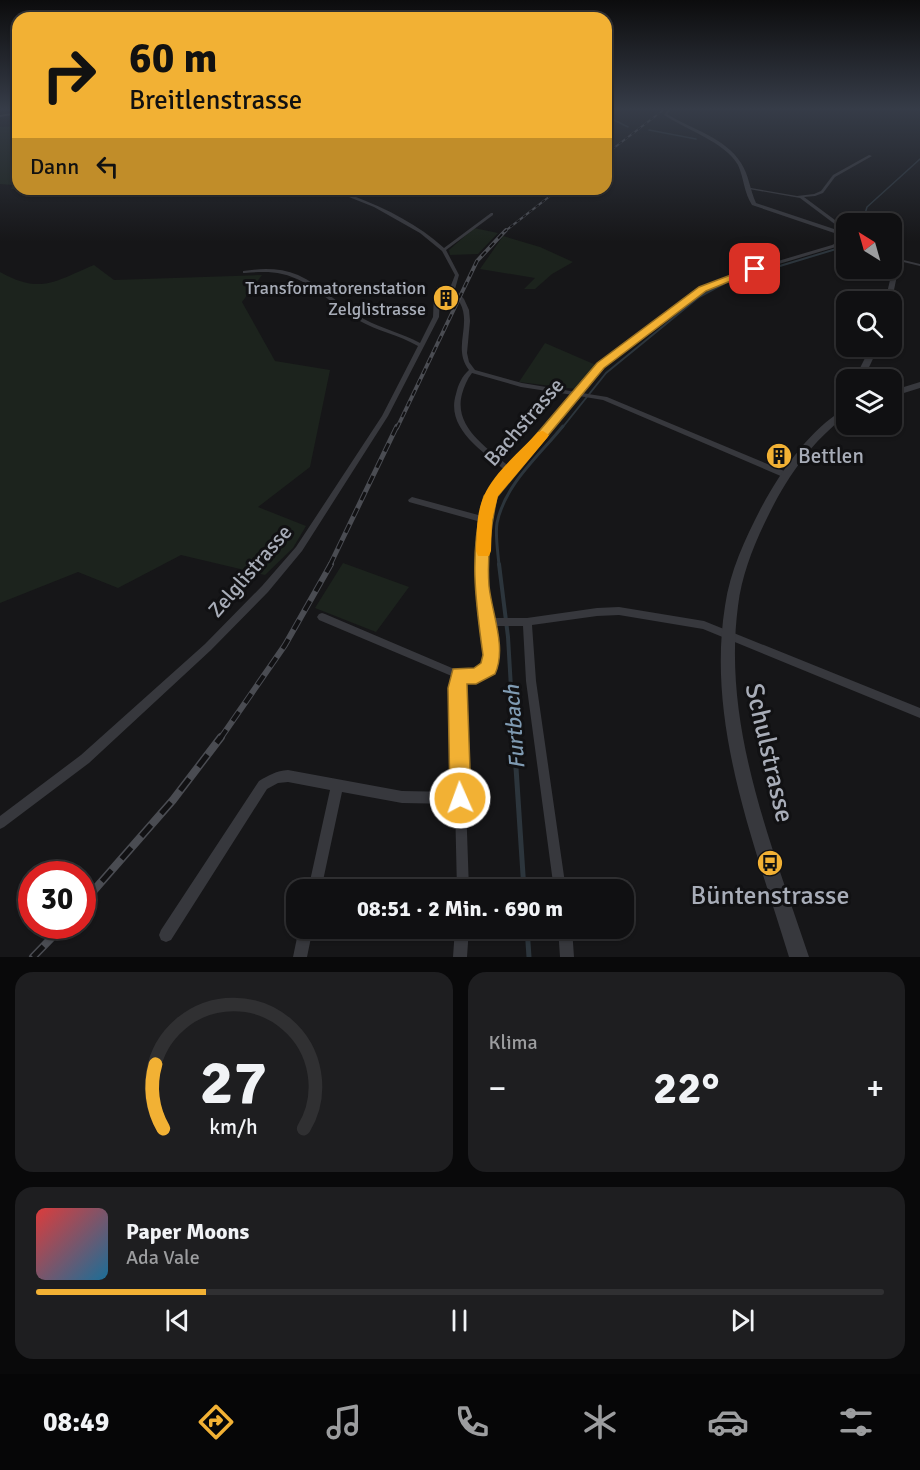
<!DOCTYPE html>
<html lang="de">
<meta charset="utf-8">
<style>
:root{--surface:#101012;--page:#1e1e20;--text:#f1f3f6;--muted:#9c9d9f;--line:#303032;--accent:#f2b134}
body{margin:0;font-family:Signika,sans-serif;background:var(--page);color:var(--text);height:100vh;display:flex;flex-direction:column;font-size:22px;white-space:nowrap}
*{box-sizing:border-box;margin:0}
p{font-size:20px;color:var(--muted)}
.icon{flex:none;width:33px;height:33px;fill:none;stroke:currentColor;stroke-width:2;stroke-linecap:round;stroke-linejoin:round}
.map{position:relative;height:957px;overflow:hidden}
.side{display:flex;flex-direction:column;gap:15px;padding:15px;background:#09090a;flex:1}
.side>*{flex:none}
.banner{position:absolute;left:12px;top:12px;width:600px;height:183px;border-radius:18px;box-shadow:0 2px 4px #0004,0 0 0 2px var(--line);background:#f2b134;color:#111;overflow:hidden}
.needle{width:39px;rotate:323deg}
.buttons{position:absolute;left:836px;top:213px;display:grid;gap:12px}
.buttons a{display:grid;place-items:center;width:66px;height:66px;border-radius:12px;background:var(--surface);box-shadow:0 2px 4px #0004,0 0 0 2px var(--line);font-size:30px}
.speed{position:absolute;left:18px;top:861px;display:flex;gap:12px;font-size:30px;font-weight:700;text-align:center}
.speed>*{display:grid;place-content:center;width:78px;height:78px;border-radius:50%;background:var(--surface);box-shadow:0 2px 4px #0004,0 0 0 2px var(--line);line-height:1}
.speed .limit{border:9px solid #d22;background:#fff;color:#111}
.pin{position:absolute;display:grid;place-items:center;width:51px;height:51px;color:#fff;margin:-26px;border-radius:12px;box-shadow:0 3px 9px #0006}
.me{position:absolute;width:66px;margin:-33px;rotate:358deg;stroke-linejoin:round;filter:drop-shadow(0 0 4px #0008)}
.turn{display:flex;align-items:center;gap:21px;height:126px;padding:0 18px;font-size:27px}
.turn .icon{width:78px;height:78px;stroke-width:2.5}
.turn b{display:block;font-size:42px;line-height:51px}
.then{display:flex;align-items:center;height:57px;padding:0 18px;background:#0003;gap:12px;font-size:22px}
.big{font-size:45px;font-weight:700;line-height:1.1}
.side .widget{flex:1;display:flex;flex-direction:column;justify-content:center;gap:9px;min-width:0;padding:0 21px;border-radius:18px;background:var(--page)}
.side .dial{align-items:center;gap:0}
.dial svg{height:156px;overflow:visible;fill:none;stroke:var(--line);stroke-width:7;stroke-linecap:round;text-anchor:middle}
.dial text{fill:var(--text);stroke:none}
.song{display:flex;align-items:center;gap:18px}
.cover{width:72px;height:72px;border-radius:9px;background:linear-gradient(135deg,hsl(0 70% 55%),hsl(200 70% 35%))}
.played{height:6px;border-radius:3px;background:linear-gradient(90deg,var(--accent) 20%,var(--line) 20%)}
.keys{display:flex;justify-content:space-around;direction:ltr}
.heat{display:flex;justify-content:space-between;align-items:center;font-size:33px;direction:ltr}
.side .tiles{flex:1;display:grid;gap:15px;grid-template-columns:1fr 1fr}
.widget:last-child{grid-column:span 2}
.trip{position:absolute;left:286px;top:879px;width:348px;height:60px;border-radius:18px;background:var(--surface);box-shadow:0 2px 4px #0004,0 0 0 2px var(--line);font-weight:700;line-height:60px;text-align:center}
.tabs{display:flex;height:96px;justify-content:space-around;align-items:center;background:#060607;color:var(--muted)}
.tabs .icon{width:42px;height:42px}
.tabs .selected{color:var(--accent)}
.tabs b{font-size:27px;color:var(--text)}
.map>svg:first-child{display:block}
.green{fill:#1c231d}
.lines{fill:none;stroke-linecap:round;stroke-linejoin:round}
.stream-far4{stroke:#2c353c;stroke-width:1.5}
.stream-far3{stroke:#2c353c;stroke-width:2}
.stream-far2{stroke:#2c353c;stroke-width:3}
.stream-far1{stroke:#2c353c;stroke-width:4}
.stream{stroke:#2c353c;stroke-width:5}
.minor{fill:#37383d;fill-rule:evenodd}
.tertiary{fill:#37383d;fill-rule:evenodd}
.secondary{fill:#45474d;fill-rule:evenodd}
.rail-far4-casing{stroke:#4a4c52;stroke-width:2}
.rail-far3-casing{stroke:#4a4c52;stroke-width:4}
.rail-far2-casing{stroke:#4a4c52;stroke-width:5}
.rail-far1-casing{stroke:#4a4c52;stroke-width:6}
.rail-casing{stroke:#4a4c52;stroke-width:8}
.rail-far4{stroke:#111113;stroke-width:1.5;stroke-dasharray:4;stroke-linecap:butt}
.rail-far3{stroke:#111113;stroke-width:2;stroke-dasharray:6;stroke-linecap:butt}
.rail-far2{stroke:#111113;stroke-width:3;stroke-dasharray:9;stroke-linecap:butt}
.rail-far1{stroke:#111113;stroke-width:4;stroke-dasharray:11;stroke-linecap:butt}
.rail{stroke:#111113;stroke-width:5;stroke-dasharray:15;stroke-linecap:butt}
.route{fill:#f2b134;stroke:#9d7322;stroke-width:1.5}
.slow{fill:#f59e0b}
.labels{text-anchor:middle;dominant-baseline:central;stroke-width:6;stroke-linejoin:round;paint-order:stroke}
.far-poi-label{font-size:18px;fill:#a8adb8;stroke:#111113;text-anchor:end}
.street-label{font-size:21px;fill:#a8adb8;stroke:#111113}
.poi-label{font-size:21px;fill:#a8adb8;stroke:#111113;text-anchor:start}
.water-label{font-size:22px;font-style:italic;fill:#7f9bb3;stroke:#111113}
.near-street-label{font-size:26px;fill:#a8adb8;stroke:#111113}
.near-poi-label{font-size:26px;fill:#a8adb8;stroke:#111113}
</style>
<div class="map">
<svg width="920" height="957" viewBox="0 0 920 957">
<rect width="100%" height="100%" fill="#161618"/>
<path class="green" d="M18,126v63h-7l2,-4 -13,-1v-57z
M474,228l24,5 -20,21 -28,1 -1,-5z
M503,236l37,11 33,15 -21,12 -17,15h-11l11,-11 -55,-9z
M94,265l20,15 148,-5 -20,27 33,59 55,9 -20,97 -52,40 48,19 -13,22 -28,27 -84,-20 -63,33 -40,-16 -78,31v-331c41,23 55,9 94,-7z
M545,343l51,22 -20,24 -57,-7z
M343,563l66,24 -33,45 -61,-24z"/>
<g class="lines">
<path class="stream-far4" d="M606,116l22,11
M649,130l47,9
M862,224l5,-17 53,-48"/>
<path class="stream-far3" d="M562,428l44,-55 93,-76 28,-15 119,-36"/>
<path class="stream-far2" d="M499,565c-1,-12 -4,-30 -2,-42 8,-39 42,-67 66,-97"/>
<path class="stream-far1" d="M499,564l9,73 6,102"/>
<path class="stream" d="M514,737l10,153
M527,928l2,29"/>
<path class="minor" d="M869,155l3,1 -37,21 -12,16 -8,3 -11,1 35,26 4,11 -4,-1 -3,-8 -36,-27 -51,-9 2,-1 46,8 17,-2 7,-3 12,-16z
M329,189c9,0 18,4 27,8 31,12 63,28 88,51l47,-35h2v2l-47,35 13,25 -4,14 9,10 5,11 1,11 -3,32 2,9 6,8 47,13 54,9 23,-27 94,-72 41,-19 98,-29 14,-7v3l-10,6 -98,29 -41,19 -94,72 -21,26 25,4 182,76 1,2 -1,2h-6l-180,-77 -24,-4 -84,101 -7,28 -2,31v31l3,31h38l70,-10 22,-1 85,14 216,87v10l-217,-89 -84,-14 -22,1 -65,9 4,56 30,209h-12l-28,-209 -3,-55h-33c6,28 14,56 -27,54l-1,8 7,202h-12l-2,-86 -53,-1 -60,-11 -21,98h-13l22,-100 -42,-8 -10,1 -11,6 -96,151 -5,2 -5,-2 -2,-5 2,-5 98,-149c10,-6 17,-10 29,-11l114,21 52,1 -2,-104 2,-11 -135,-57 -2,-3 2,-3 3,-1 3,1 134,57h16l9,-5c3,-18 -3,-34 -5,-51 -3,-31 -4,-63 2,-93l-72,-20 -1,-2 4,-3 70,19 5,-20 20,-24c-23,-20 -62,-43 -51,-78 2,-9 6,-18 13,-24 -17,-22 3,-45 -9,-67 -2,-5 -6,-8 -9,-12l-11,4 -1,22 -51,99 -86,135 -34,41 -57,58 -122,113 -85,64 -4,2v-13l81,-61 124,-111 57,-58 34,-39 86,-131 36,-70c-19,-11 -41,-15 -60,-26 -25,-14 -47,-40 -76,-46 -12,-3 -25,-2 -37,-1h-2v-2c19,-3 38,-3 55,4 24,11 43,32 66,44 18,10 38,14 56,24l13,-26 1,-23 16,-6 5,-13 -13,-24 -22,-18 -46,-26zM472,373l49,14 52,8 -62,73c-22,-19 -58,-40 -49,-74 2,-7 5,-15 10,-21z
M891,257l29,7v2l-29,-7z
M299,928h14l-6,29h-14z
M455,928h14l-2,29h-14z
M558,928h14l2,29h-14z"/>
<path class="tertiary" d="M669,108h4l-6,6c24,15 59,24 74,49 8,12 9,27 15,40l90,30v4l-94,-32c-8,-12 -8,-27 -14,-40 -13,-23 -53,-36 -74,-50z
M891,255l3,2 4,14 -7,33v-2h-6l7,-31z
M871,346h8l-16,34h-9z
M920,382v6l-29,9v-6z
M846,396v20c-33,24 -58,60 -76,96 -15,30 -28,61 -32,94 -16,121 34,239 71,351h-20c-34,-112 -83,-232 -64,-351 5,-35 20,-67 36,-98 19,-35 44,-72 77,-95l-3,-3 8,-13z"/>
<path class="secondary" d="M18,112v2l-18,3v-2z"/>
<g class="rail-far4-casing">
<path id="rail-far4" d="M606,154l60,-46
M504,232l55,-43"/>
</g>
<g class="rail-far3-casing">
<path id="rail-far3" d="M397,428l80,-167 29,-31"/>
</g>
<g class="rail-far2-casing">
<path id="rail-far2" d="M330,565l67,-139"/>
</g>
<g class="rail-far1-casing">
<path id="rail-far1" d="M220,739l65,-94 46,-81"/>
</g>
<g class="rail-casing">
<path id="rail" d="M82,904l91,-104 48,-63
M33,957l30,-31"/>
</g>
<use href="#rail-far4" class="rail-far4"/>
<use href="#rail-far3" class="rail-far3"/>
<use href="#rail-far2" class="rail-far2"/>
<use href="#rail-far1" class="rail-far1"/>
<use href="#rail" class="rail"/>
</g>
<linearGradient id="sky" x2="0" y2="1"><stop stop-color="#0c0c0d"/><stop offset="0.45" stop-color="#363c48"/><stop offset="1" stop-color="#363c48" stop-opacity="0"/></linearGradient>
<rect width="920" height="242" fill="url(#sky)"/>
<path class="route" d="M752,267l8,2 -54,22 -102,77 -107,129c-6,28 -10,61 -8,89 3,28 18,62 6,88l-19,10h-9l4,114 -3,7 -8,4 -7,-4 -3,-7 -2,-110 5,-19 21,-1 7,-5 2,-8c-8,-57 -14,-103 1,-159l113,-133 102,-76z"/>
<path class="slow" d="M543,431l6,4 -2,3 -49,58 -6,24 -1,31 -2,5h-11l-2,-5c1,-18 0,-38 8,-55 10,-24 37,-45 54,-64z"/>
<defs>
<g id="building-disc" transform="scale(1.35)"><circle r="9.5" fill="#f2b134" stroke="#111113"/><path d="M-4-6H4V6H1V3H-1V6H-4ZM-2.5-4.3h1.7v1.8h-1.7ZM.8-4.3h1.7v1.8H.8ZM-2.5-1h1.7V.8h-1.7ZM.8-1h1.7V.8H.8Z" fill="#111"/></g>
<g id="bus-disc" transform="scale(1.35)"><circle r="9.5" fill="#f2b134" stroke="#111113"/><path d="M-5-6H5V4H4V6H2V4H-2V6H-4V4H-5ZM-3.5-4V0h7V-4ZM-3.5 1.2v1.5H-2V1.2ZM2 1.2v1.5H3.5V1.2Z" fill="#111"/></g>
</defs>
<g fill-rule="evenodd">
<use href="#building-disc" x="446" y="298"/>
<use href="#building-disc" x="779" y="456"/>
<use href="#bus-disc" x="770" y="863"/>
</g>
<g class="labels">
<g class="far-poi-label">
<text x="426" y="288">Transformatorenstation<tspan x="426" dy="21">Zelglistrasse</tspan></text>
</g>
<g class="street-label">
<text transform="translate(524 422) rotate(-49)">Bachstrasse</text>
<text transform="translate(250 571) rotate(-49)">Zelglistrasse</text>
</g>
<g class="poi-label">
<text x="798" y="456">Bettlen</text>
</g>
<g class="water-label">
<text transform="translate(514 727) rotate(-94)">Furtbach</text>
</g>
<g class="near-street-label">
<text transform="translate(769 753) rotate(77)">Schulstrasse</text>
</g>
<g class="near-poi-label">
<text x="770" y="896">Büntenstrasse</text>
</g>
</g>
</svg>
<div class="buttons">
<a><svg class="needle" viewBox="-14 -14 28 28"><path d="M0-13l5 13h-10z" fill="#e53935"/><path d="M0 13l5-13h-10z" fill="#9c9d9f"/></svg></a>
<a><svg class="icon" aria-label="search" viewBox="0 0 24 24"><circle cx="10" cy="10" r="6"/><path d="M15 15l6 6"/></svg></a>
<a><svg class="icon" aria-label="layers" viewBox="0 0 24 24"><path d="M12 4l9 5-9 5-9-5zM3 14l9 5 9-5"/></svg></a>
</div>
<div class="speed"><div class="limit">30</div></div>
<div class="pin" style="left:755px;top:269px;background:#d93025"><svg class="icon" aria-label="arrive" viewBox="0 0 24 24"><path d="M6 21V4h12l-3 4 3 4H6"/></svg></div>
<svg class="me" style="left:460px;top:798px" viewBox="-20 -20 40 40"><circle r="17" fill="#f2b134" stroke="#fff" stroke-width="3"/><path d="M0-11L8 9 0 5-8 9z" fill="#fff"/></svg>
<div class="trip">08:51 · 2 Min. · 690 m</div>
<div class="banner">
<div class="turn"><svg class="icon" aria-label="right" viewBox="0 0 24 24"><path d="M7 20v-9h11M14 6l5 5-5 5"/></svg><div><b>60 m</b>Breitlenstrasse</div></div>
<div class="then">Dann<svg class="icon" aria-label="left" viewBox="0 0 24 24"><path d="M17 20v-9H6M10 6l-5 5 5 5"/></svg></div>
</div>
</div>
<section class="side">
<div class="tiles">
<div class="widget dial"><svg viewBox="0 0 100 80">
<path d="M14 69A42 42 0 1 1 86 69"/>
<path d="M14 69A42 42 0 0 1 10 36" stroke="#f2b134"/>
<text x="50" y="56" font-size="32" font-weight="700">27</text>
<text x="50" y="72" font-size="11">km/h</text>
</svg></div>
<div class="widget"><p>Klima</p>
<div class="heat"><a>−</a><b class="big">22°</b><a>+</a></div>
</div>
<div class="widget">
<div class="song"><i class="cover"></i><div><b>Paper Moons</b><p>Ada Vale</p></div></div>
<div class="played"></div>
<div class="keys"><svg class="icon" aria-label="previous" viewBox="0 0 24 24"><path d="M18 5L8 12l10 7zM5 5v14"/></svg><svg class="icon" aria-label="pause" viewBox="0 0 24 24"><path d="M8 5v14M16 5v14"/></svg><svg class="icon" aria-label="next" viewBox="0 0 24 24"><path d="M6 5l10 7-10 7zM19 5v14"/></svg></div>
</div>
</div>
</section>
<nav class="tabs">
<b>08:49</b>
<svg class="icon selected" aria-label="directions" viewBox="0 0 24 24"><path d="M12 3l9 9-9 9-9-9zM9 14v-3h6M13 9l2 2-2 2"/></svg>
<svg class="icon" aria-label="music" viewBox="0 0 24 24"><path d="M9 18V5l10-2v13"/><circle cx="6" cy="18" r="3"/><circle cx="16" cy="16" r="3"/></svg>
<svg class="icon" aria-label="phone" viewBox="0 0 24 24"><path d="M5 4h4l2 5-3 2q2 4 5 5l2-3 5 2v4C11 20 4 13 5 4z"/></svg>
<svg class="icon" aria-label="climate" viewBox="0 0 24 24"><path d="M12 3v18M4 7l16 10M4 17L20 7"/></svg>
<svg class="icon" aria-label="car" viewBox="0 0 24 24"><path d="M5 17H2v-5l4-1 3-4h7l3 4 3 1v5h-3M9 17h6M6 11h13"/><circle cx="7" cy="17" r="2"/><circle cx="17" cy="17" r="2"/></svg>
<svg class="icon" aria-label="filters" viewBox="0 0 24 24"><path d="M4 7h16M4 17h16"/><circle cx="9" cy="7" r="2"/><circle cx="15" cy="17" r="2"/></svg>
</nav>
